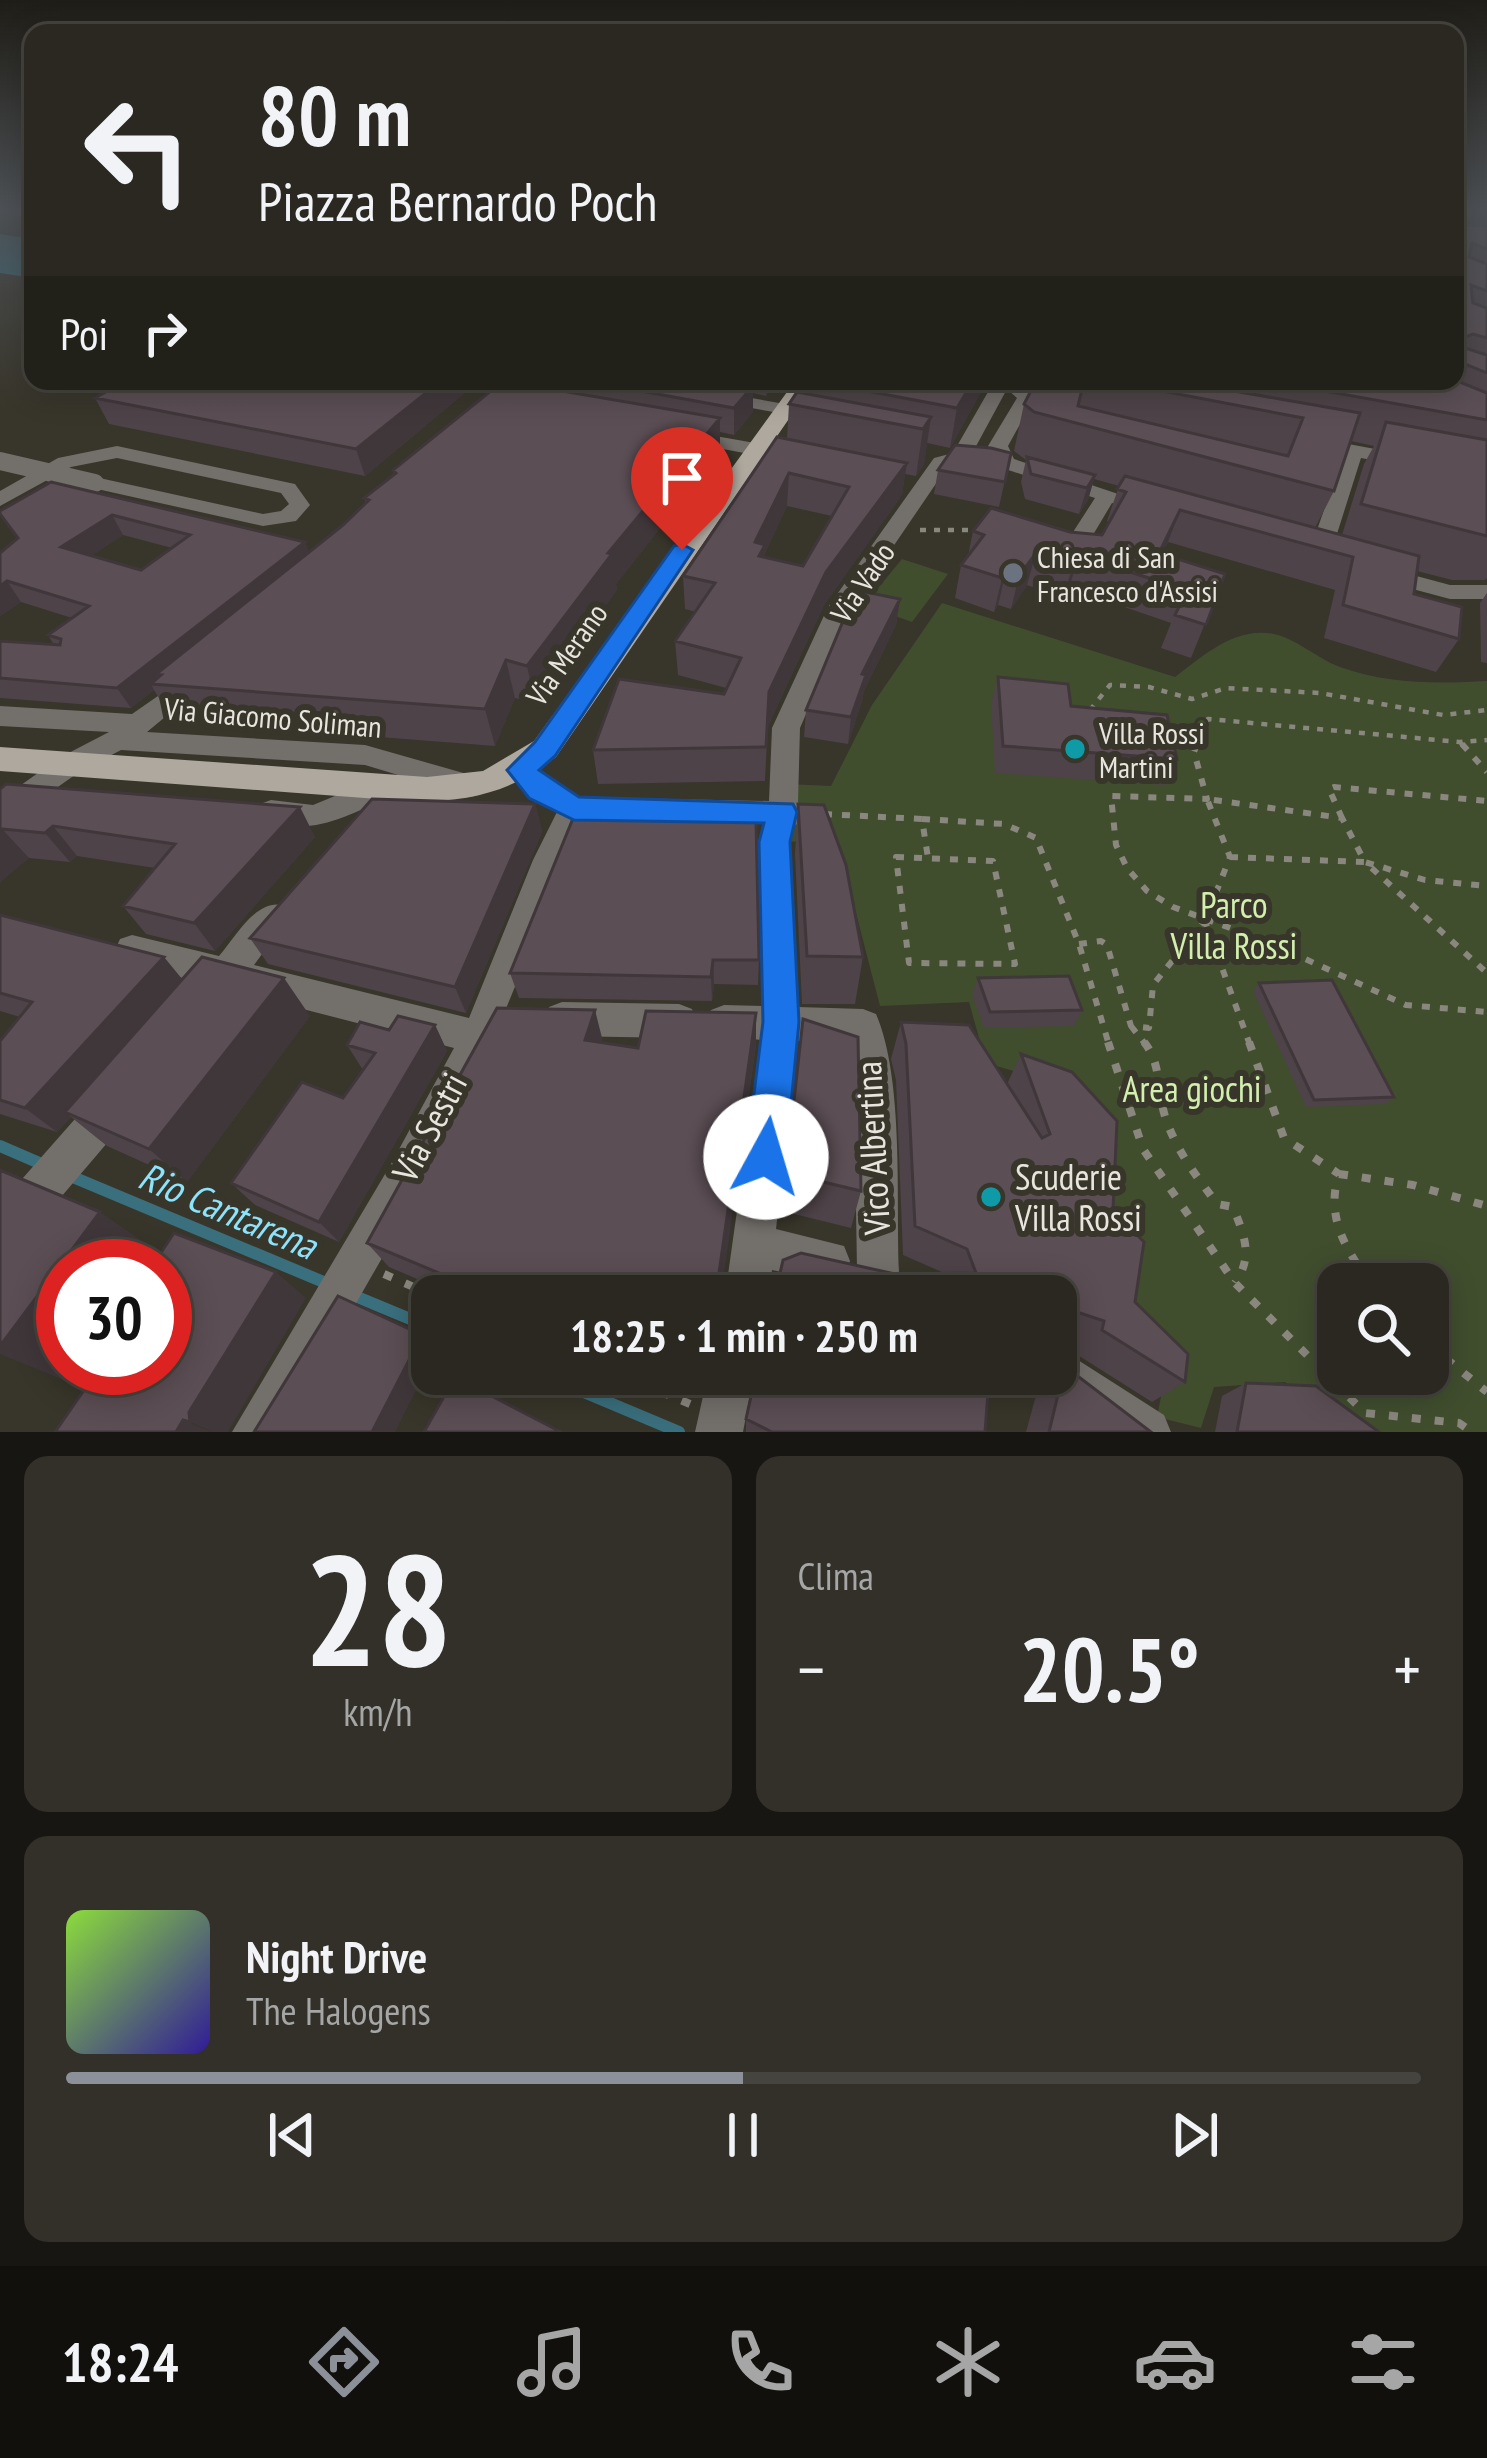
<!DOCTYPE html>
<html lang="it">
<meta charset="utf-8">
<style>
:root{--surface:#2a2820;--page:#323029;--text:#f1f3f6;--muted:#a5a6a5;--line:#46443e;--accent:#8c9099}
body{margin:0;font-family:"PT Sans Narrow",sans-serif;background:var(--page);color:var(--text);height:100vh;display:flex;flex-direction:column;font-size:45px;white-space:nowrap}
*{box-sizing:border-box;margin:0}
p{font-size:39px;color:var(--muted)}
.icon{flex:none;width:66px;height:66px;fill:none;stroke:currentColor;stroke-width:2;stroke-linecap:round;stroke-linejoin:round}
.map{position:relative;height:1432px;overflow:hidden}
.drawer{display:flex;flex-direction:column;gap:24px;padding:24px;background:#171612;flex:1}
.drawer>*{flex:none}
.guide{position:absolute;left:24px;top:24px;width:1440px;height:366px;border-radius:24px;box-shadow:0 6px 30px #0003,0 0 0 3px var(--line);background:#2a2820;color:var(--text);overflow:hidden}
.controls{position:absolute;left:1317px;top:1263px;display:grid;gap:24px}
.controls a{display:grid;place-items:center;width:132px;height:132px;border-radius:24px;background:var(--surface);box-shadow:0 6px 30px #0003,0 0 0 3px var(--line);font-size:60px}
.speed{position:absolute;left:36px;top:1239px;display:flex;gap:24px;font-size:60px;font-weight:700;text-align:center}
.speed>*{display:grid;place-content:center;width:156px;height:156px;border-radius:50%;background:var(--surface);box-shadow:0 6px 30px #0003,0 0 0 3px var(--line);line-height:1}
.speed .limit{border:18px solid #d22;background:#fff;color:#111}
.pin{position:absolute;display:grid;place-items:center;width:102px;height:102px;color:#fff;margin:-123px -51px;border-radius:50% 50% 50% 0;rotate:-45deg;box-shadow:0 0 12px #0007}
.pin .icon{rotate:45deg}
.me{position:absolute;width:132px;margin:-66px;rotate:6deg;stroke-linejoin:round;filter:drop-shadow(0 0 9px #0008)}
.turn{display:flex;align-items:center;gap:42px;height:252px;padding:0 36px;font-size:54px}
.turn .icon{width:156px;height:156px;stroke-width:2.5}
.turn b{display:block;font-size:84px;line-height:102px}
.then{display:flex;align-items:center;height:114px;padding:0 36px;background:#0003;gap:24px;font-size:45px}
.big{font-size:90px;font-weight:600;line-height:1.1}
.drawer .card{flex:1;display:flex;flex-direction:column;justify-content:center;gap:18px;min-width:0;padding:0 42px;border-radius:24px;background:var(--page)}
.drawer .dial{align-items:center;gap:0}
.dial b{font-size:156px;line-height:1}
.song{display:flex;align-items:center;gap:36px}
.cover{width:144px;height:144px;border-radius:18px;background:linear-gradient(135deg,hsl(90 70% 55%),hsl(250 70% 35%))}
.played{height:12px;border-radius:6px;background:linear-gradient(90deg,var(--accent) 50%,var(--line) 50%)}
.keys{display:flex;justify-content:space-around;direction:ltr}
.heat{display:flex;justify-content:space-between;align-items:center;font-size:66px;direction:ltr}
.drawer .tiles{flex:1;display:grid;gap:24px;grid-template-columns:1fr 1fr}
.card:last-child{grid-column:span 2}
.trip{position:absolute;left:411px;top:1275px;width:666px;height:120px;border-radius:24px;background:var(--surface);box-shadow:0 6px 30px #0003,0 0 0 3px var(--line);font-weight:600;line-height:120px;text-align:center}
.tab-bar{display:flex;height:192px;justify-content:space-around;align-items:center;background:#11100d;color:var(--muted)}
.tab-bar .icon{width:84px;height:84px}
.tab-bar .current{color:var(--accent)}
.tab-bar b{font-size:54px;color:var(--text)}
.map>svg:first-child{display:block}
.green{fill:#404e2e;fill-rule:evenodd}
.water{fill:#3a6f7d}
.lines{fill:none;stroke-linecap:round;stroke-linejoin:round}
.stream{stroke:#3a6f7d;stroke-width:12}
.path-far2{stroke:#89877e;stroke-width:4.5;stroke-dasharray:6 8;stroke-linecap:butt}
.path-far1{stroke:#89877e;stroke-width:6;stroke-dasharray:8 10;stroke-linecap:butt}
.path{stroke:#89877e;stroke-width:8;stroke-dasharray:9 14;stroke-linecap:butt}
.minor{fill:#736f6b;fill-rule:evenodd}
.major{fill:#afa89f;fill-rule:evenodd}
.minor-bridge{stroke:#736f6b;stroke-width:18}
.wall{fill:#4e4348;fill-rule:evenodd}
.shaded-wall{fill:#40373b}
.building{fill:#5b4e54;stroke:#40373b;stroke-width:3;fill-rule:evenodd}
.route{fill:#1a73e8;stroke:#114b97;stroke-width:3}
.worship-dot{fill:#6b7280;stroke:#38352a;stroke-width:4.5}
.culture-dot{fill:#0f9aa8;stroke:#38352a;stroke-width:4.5}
.labels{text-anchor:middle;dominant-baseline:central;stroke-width:12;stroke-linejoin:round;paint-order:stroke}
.poi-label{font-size:30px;fill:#e7e5de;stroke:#38352a;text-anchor:start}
.street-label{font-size:30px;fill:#e7e5de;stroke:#38352a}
.near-park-label{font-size:36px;fill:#d2efae;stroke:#38352a}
.near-street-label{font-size:36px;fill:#e7e5de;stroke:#38352a}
.near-poi-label{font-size:36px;fill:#e7e5de;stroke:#38352a;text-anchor:start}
.near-water-label{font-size:39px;font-style:italic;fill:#8ce4fc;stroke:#38352a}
</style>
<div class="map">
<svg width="1487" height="1432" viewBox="0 0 1487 1432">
<rect width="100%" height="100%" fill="#38352a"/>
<path class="green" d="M902,559l46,15 -36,48 -48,-17z
M942,603l233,74c28,-21 60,-51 99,-43 23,5 44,25 66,33 47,17 98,17 147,14v751h-134l-68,-50 -71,5 -13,41 -44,-11 9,-46 -138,-296 -42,-12 -17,-61 -89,4 -42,-162 -56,-3 6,-57 43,2 41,-81zM1338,1284h90v90h-90z"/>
<path class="water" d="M0,234l33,5v39l-33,-5z"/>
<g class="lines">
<path class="stream" d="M0,1146l44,19
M68,1175l258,108
M350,1294l82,34
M541,1374l138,58"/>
<path class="path-far2" d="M920,530h55
M1090,710l20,-25 39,2 43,12 34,-11 94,5 123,22 44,-5
M1460,742l4,5
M1196,747l12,-28 252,23 27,-2"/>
<path class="path-far1" d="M1197,744l-3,8 13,47 -96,-3 5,49 11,23 20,23 26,16 95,35 138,63 81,7
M1462,744l25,28
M824,814l98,5 6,39
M1342,818l-13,-29 5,-2 153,14
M922,819l82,5 32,14 43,106 30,101
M896,857l97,4 22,103 -106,-1z
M1230,857l135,5 122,111
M1079,944l22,-3 6,4 24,81 18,2 4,-43 51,-64
M1131,1026l15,19
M1250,1045l-45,-124 25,-64 -23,-58 135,19 23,44 60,18 62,6"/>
<path class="path" d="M1108,1042l35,107 92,134 130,130 94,10 13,9
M1144,1042c19,23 12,52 23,80 11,31 31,56 50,82l16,3c11,28 21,49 2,76
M1249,1042l35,96 55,36c-14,43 7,76 32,110
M1339,1174l74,11 74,21
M384,1274l50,22
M1428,1344l59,48
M618,1374l72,30"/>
<path class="minor" d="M989,381l34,2 12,14 -27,49 6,13 146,49 -11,6 -37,-11 -34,57 -25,-3v-10l11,-1 31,-48 -96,-31 -11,-21 29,-48 -10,-9 -39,72 -20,5 -96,141 -52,121 -2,74 12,11 -4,8 -11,4 -5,17 8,165 65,2 13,5c28,65 20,184 23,257l-6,15 -15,6 -15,-6 -6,-15 -3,-191 -6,-38 -51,-1 -21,188 68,17 6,15 -6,15 -15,6 -57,-12 -3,26h-44l36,-256 -50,-6 -5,-12 5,-12 13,-5 39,1 -3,-164 5,-18 -182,-4 -109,267 -54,105 -138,240h-50l159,-268 63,-116 -221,-57 -11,12 -12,5 -12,-5 -5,-11 4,-10 -77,-21 -5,-11 5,-11 12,-4 87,21c17,-19 38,-60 67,-50l4,10 -36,49 215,53 64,-158 24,-48c-21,-11 -38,-21 -50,-42l4,-8h20l19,20 28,15 191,4 3,-73 56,-121 106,-149 19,-5 39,-68z
M718,392l67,12 9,5 -9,5 -73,-13 -3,-4z
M687,431l68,12 10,6 -10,6 -75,-14v-8z
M1316,438l86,16 10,6 -10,6 -41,-8 -31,98 -11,7 -11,-7 35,-101 -34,-7 -3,-4z
M117,446l178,38 15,21 -14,16 -33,5 -175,-39v-8l7,-2 168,37 18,-3 8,-7 -8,-11 -164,-35 -46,9 -71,39v-15l58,-33z
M1383,567l67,18h37v14h-37l-75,-20 -3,-5z
M191,673l13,9 -4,6 -53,44 218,13 116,33 5,8 -5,8 -10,3 -106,-32 -244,-15 -42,22 -79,56v-28l59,-42 50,-26 -109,-6v-20l132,8z
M381,777l10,3 5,8 -5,8c-47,21 -77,41 -131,24l-4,-8 4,-8 11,-4 42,5z
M562,1002l117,2 13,5 5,12 -5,12 -13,5 -117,-2 -13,-5 -5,-12 5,-12z
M111,1089l14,5 5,14 -5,14 -110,129 -15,6v-53l97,-110z
M1056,1346l108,69 7,17h-65l-66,-47 -5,-11h21z
M708,1374h46l-11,58h-48z"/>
<path class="major" d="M795,381h20l-259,376c-46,37 -93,46 -151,44l-405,-30v-24l427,30 56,-6 51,-30z"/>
<path class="minor-bridge" d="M0,461l95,22"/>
</g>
<path class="wall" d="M0,209h33v9l-33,-4z
M1455,209h32v369l-2,2h-33l-35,-9 -3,23 45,45 -23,33 -112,-34 11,-48 -167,-48 -6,12 63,20 -34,84 -30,-10 10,-25 -102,-35 -6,10 -36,-13 -16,24 -13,-4 -4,7 -39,-14 6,-33 7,-9 5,-25 97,1 32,3 7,-13 -2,-1 12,-35 -25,-7 -6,21 -9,14 -54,-15 -4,-17 5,-22 -12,-9 10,-47 12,-23h419zM1351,441l23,5 -10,18 -22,71 -27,-7 19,-37z
M125,381h354l-114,95 -256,-52 -14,-26z
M527,381h250l-11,15 -13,-3v19l-19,23 -14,-3v20l-104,132 1,6 -82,113 -20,-5 -20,48 -322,-25 -19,-31 -23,18 -131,-10v-57l54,4 -6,-10 24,-17 -51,-16 -21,14v-63l17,-14 -17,-24 51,-33 254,60 4,11 34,-28 23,-22 -2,-5 30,-23 -1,-5 134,-86zM123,535l49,13 -31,22 -50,-14z
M801,381h186l-37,67 -23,-5 -3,21 -8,12 -11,-2 -3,21 -78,110 -56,121 -3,55 -167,3 -5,-34 131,-56 2,-6 -48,-13 -3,-34 21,-29 -11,-3 -2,-33 104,-137 2,-35 11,-11zM787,506l45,10 -29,50 -38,-8v-5z
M1011,453l-12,54 -65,-13 4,-24z
M1487,593v70l-6,-1 -1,-59z
M900,599l-4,26 -32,66 -2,10 -14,43 -44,-7 2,-27z
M998,677l73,29 106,53 -12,26 -170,-12 -4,-70z
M0,789l315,48 -100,114 -69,-17 -23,-28 32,-38 -78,-12 -7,6 -41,-4 -29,24z
M535,804l7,28 -76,181 -198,-49 -18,-26z
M798,804l65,153 -8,47h-53l-7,-150z
M574,816l185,144 -1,25 -44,-1 -2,17 -193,-3 -9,-25z
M0,915l182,64 128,37 -123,166 -80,-36 -36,-29 -14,15 -57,-18v-73l20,-24 -20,-6z
M978,978l104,32 -8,16 -90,2 -12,-33z
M1259,983l135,114 -9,7 -79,3 -53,-116z
M756,1013v32l-33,232 14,19h-280l-68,-29 -22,-24 236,-200 35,5z
M901,1022l106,62 14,-30 92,156 22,92 50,80 -33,20 -76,-48 2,-9 -22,-8v-41h-281l120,-22 49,-1 -41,-18 -7,-175 -5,-21z
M435,1025l12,26 -108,191 -84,-37 -24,-22 112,-85 20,-28 -16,-25 42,-15z
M786,1173l75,18 -10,37 -69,-17z
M650,1374h54l-5,18z
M1063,1374l88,58h-125l9,-33z
M1246,1383l133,49h-164l7,-36z
M994,1391l-7,8 -2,33h-239v-13z"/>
<path class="shaded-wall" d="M1474,209h13v18l-24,5z
M441,381h38l-114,95 -9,-27z
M767,381h10l-11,15z
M973,381h14l-37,67 7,-40z
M753,386v26l-19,23v-27z
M931,417l-7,47 -8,12 7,-47z
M720,418v34l-104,132 1,6 -82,113 -8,-37 81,-113z
M907,463l-5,32 -78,110 -56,121 -3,55 4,-89 57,-120z
M789,473l-2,33 -22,47v25l-10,-36z
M1095,475l-7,25 -9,14 8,-26z
M1180,510l-12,32 -18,37 9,-26z
M112,515l11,20 -49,32 -13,-20z
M305,542l8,20 -152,113h-6l6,9h-10l3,6 -23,18 -14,-20z
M1036,553l-9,32 -16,24 8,-33z
M1079,556l-10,32 -6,10 10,-33z
M1006,572l-8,33 -4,7 8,-34z
M7,581l14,21 -21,14v-30z
M900,599l-4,26 -32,66 -2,10 -14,43 3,-27 11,-43z
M506,660l9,38 -20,48 -10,-37z
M535,804l7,28 -76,181 -11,-26z
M300,807l15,30 -100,114 -21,-28z
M53,826l24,30 -7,6 -25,-29z
M2,829l27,29 -29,24v-52z
M164,957l23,28 -122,127 6,5 -14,15 -32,-24z
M713,960l1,24 -2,17 -1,-24z
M284,978l26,38 -123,166 -38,-33z
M595,1010l8,32 -18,-2z
M756,1013v32l-35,250 -2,-22z
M435,1025l12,26 -108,191 -20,-20z
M100,1212l52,36 -13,18h-76v102h5l-7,11 -61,-25v-8z
M276,1272l30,26 -78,134h-15l-23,-10 -1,-10z
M422,1335l10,11v13l-37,73h-23z
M697,1374h7l-5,18z
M183,1420l29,12h-36z"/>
<path class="building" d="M1455,224l32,2v23l-15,-6 -3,14 18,7v27l-16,-6 2,18 14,5v30l-14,-4 -11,4 3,10 22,7v18l-32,-13z
M1455,380l32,13v27l-218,-39z
M125,381h316l-85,68 -261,-51z
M503,381l217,37 -112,135 4,1 -85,112 -21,-6 -21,49 -334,-25 10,-9h-6l188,-150 26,-25 -5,-2 32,-25 -3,-3z
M586,381h144l23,5 -19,22z
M814,381h159l-16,27z
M1036,381h48l-6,25 210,50 15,-38 -193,-37h67l183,32 -26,78 -300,-79 -10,-8z
M797,392l134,25 -8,12 -134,-25z
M1386,422l101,18v96l-126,-32z
M777,437l130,26 -81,109 -57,120 -3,55 -173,3 26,-71 105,15 17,-36 -66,-17 40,-58 -32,-7zM789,473l60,14 -46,79 -44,-10 6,-11 -10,-3z
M955,445l36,3 20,5 -6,29 -67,-12z
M1027,457l68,18 -8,13 -56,-14z
M1125,476l294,80 -5,38 48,13 -3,32 -116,-34 10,-48 -173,-47 -21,43 66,21 -19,51 -31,-10 12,-25 -108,-34 -6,9 -37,-12 -17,23 -13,-4 -4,6 -41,-13 23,-30 -11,-4 18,-23 79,24 32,3 24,-43 -9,-3z
M51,482l254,60 -188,146 -117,-10v-37l60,4 1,-6 -13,-4 41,-29 -82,-25 -7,5v-33l18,-15 -18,-24v-3zM112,515l78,20 -49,35 -80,-23z
M856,590l44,9 -38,75 4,1 -15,42 -45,-7z
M998,677l70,7 3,22 96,9 10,44 -174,-13z
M6,784l294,23 -106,116 -71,-17 52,-62 -122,-18 -8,7 -43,-4 -2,1v-41z
M372,799l163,5 -80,183 -205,-49z
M798,804l26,1 22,60 17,92 -56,-1z
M574,816l182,4 3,140h-46l-2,17 -201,-4z
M0,915l164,42 -139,151 -25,-8v-59l32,-39 -32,-9z
M202,957l82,21 -135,171 -84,-37z
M1069,976l13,34 -92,2 -12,-34z
M1332,980l62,117 -80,3 -55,-117z
M497,1008l98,2 -10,30 53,8 8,-37 110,2 -37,260 5,5h13l-4,18h-239l-127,-53z
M398,1016l37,9 -116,197 -88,-39 71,-101 41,16 32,-45 -28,-8 13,-23 29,8z
M803,1019l55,18 3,154 -75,-18z
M901,1022l68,3 73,113 8,-4 -29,-80 51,18 45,49 -4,89 31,32 -9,60 53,52 -3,28 -83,-52 2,-9 -48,-16v-9h-26l-42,-15 -11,15h-202l8,-36 18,-7 94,21 81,-1 -9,-24 -52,-23 -9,-182z
M0,1170l100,42 -100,134z
M174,1233l102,39 -87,140 1,10 -7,-2 -7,12h-121l36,-52 -12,-5 5,-7h81v-102h-13z
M338,1296l84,39 -50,97h-118z
M756,1374h239l-1,17 -6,1 -3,40h-213l-26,-13z
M1063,1374h12l76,58h-102z
M455,1377l106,55h-137z
M1246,1383l70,3 63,46h-142z"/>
<linearGradient id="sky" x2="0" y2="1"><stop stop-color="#1f1d17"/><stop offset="0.51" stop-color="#4d5155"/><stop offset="1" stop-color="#4d5155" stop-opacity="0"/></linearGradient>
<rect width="1487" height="410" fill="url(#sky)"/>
<path class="route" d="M682,544l11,6 -138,206 -16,14 40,27 214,7 4,8 -7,30 9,180 -13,135 -6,14 -14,6 -14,-6 -6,-14 17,-135 -4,-180 5,-19 -190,-3 -45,-22 -22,-28 28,-28 139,-196z"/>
<circle class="worship-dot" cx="1013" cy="573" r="12"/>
<g class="culture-dot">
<circle cx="1075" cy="749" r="12"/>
<circle cx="991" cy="1197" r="12"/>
</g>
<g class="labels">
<g class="poi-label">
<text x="1037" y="556">Chiesa di San<tspan x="1037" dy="34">Francesco d'Assisi</tspan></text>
<text x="1099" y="732">Villa Rossi<tspan x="1099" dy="34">Martini</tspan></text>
</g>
<g class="street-label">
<text transform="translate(862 582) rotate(-56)">Via Vado</text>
<text transform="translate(566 654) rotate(-55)">Via Merano</text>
<text transform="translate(273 717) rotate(5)">Via Giacomo Soliman</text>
</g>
<g class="near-park-label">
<text x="1234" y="904">Parco<tspan x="1234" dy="41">Villa Rossi</tspan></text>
<text x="1192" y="1088">Area giochi</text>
</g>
<g class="near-street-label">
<text transform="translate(429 1127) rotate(-62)">Via Sestri</text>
<text transform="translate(872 1148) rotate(-93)">Vico Albertina</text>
</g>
<g class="near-poi-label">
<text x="1015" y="1176">Scuderie<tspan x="1015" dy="41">Villa Rossi</tspan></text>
</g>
<g class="near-water-label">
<text transform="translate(228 1210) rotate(23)">Rio Cantarena</text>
</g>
</g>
</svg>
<div class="controls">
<a><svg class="icon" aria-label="search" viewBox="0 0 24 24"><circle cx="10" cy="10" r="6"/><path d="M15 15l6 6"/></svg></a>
</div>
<div class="speed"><div class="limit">30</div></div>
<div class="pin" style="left:682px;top:550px;background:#d93025"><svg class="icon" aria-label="arrive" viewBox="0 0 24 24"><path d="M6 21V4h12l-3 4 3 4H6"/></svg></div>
<svg class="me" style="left:766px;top:1157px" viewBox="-20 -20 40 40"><circle r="19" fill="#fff"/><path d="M0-13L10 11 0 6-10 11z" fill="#1a73e8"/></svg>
<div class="trip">18:25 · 1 min · 250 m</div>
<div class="guide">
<div class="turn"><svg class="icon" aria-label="left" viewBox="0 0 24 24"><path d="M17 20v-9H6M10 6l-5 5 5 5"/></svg><div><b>80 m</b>Piazza Bernardo Poch</div></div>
<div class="then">Poi<svg class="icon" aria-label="right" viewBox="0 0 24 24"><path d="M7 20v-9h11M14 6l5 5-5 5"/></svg></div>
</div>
</div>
<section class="drawer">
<div class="tiles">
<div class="card dial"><b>28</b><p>km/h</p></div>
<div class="card"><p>Clima</p>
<div class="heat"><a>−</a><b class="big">20.5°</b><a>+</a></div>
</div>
<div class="card">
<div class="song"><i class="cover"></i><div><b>Night Drive</b><p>The Halogens</p></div></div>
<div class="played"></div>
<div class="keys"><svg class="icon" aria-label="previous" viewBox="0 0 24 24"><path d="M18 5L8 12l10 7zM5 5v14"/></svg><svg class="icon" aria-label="pause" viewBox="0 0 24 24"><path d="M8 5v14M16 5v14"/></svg><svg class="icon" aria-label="next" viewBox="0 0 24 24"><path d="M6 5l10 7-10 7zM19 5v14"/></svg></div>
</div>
</div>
</section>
<nav class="tab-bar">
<b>18:24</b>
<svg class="icon current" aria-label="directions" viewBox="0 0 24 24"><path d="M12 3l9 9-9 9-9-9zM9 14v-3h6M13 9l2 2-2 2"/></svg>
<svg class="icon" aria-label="music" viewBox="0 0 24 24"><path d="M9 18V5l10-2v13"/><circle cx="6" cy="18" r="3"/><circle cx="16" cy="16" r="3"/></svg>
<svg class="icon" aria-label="phone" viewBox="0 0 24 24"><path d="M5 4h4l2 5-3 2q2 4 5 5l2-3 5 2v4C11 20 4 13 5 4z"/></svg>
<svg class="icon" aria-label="climate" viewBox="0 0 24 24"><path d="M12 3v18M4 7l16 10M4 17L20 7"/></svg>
<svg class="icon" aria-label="car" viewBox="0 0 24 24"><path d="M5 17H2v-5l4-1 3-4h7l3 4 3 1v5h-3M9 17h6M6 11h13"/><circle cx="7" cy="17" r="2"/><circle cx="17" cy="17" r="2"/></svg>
<svg class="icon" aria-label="filters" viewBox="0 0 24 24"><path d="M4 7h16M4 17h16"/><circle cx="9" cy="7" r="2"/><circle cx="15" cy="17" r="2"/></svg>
</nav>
